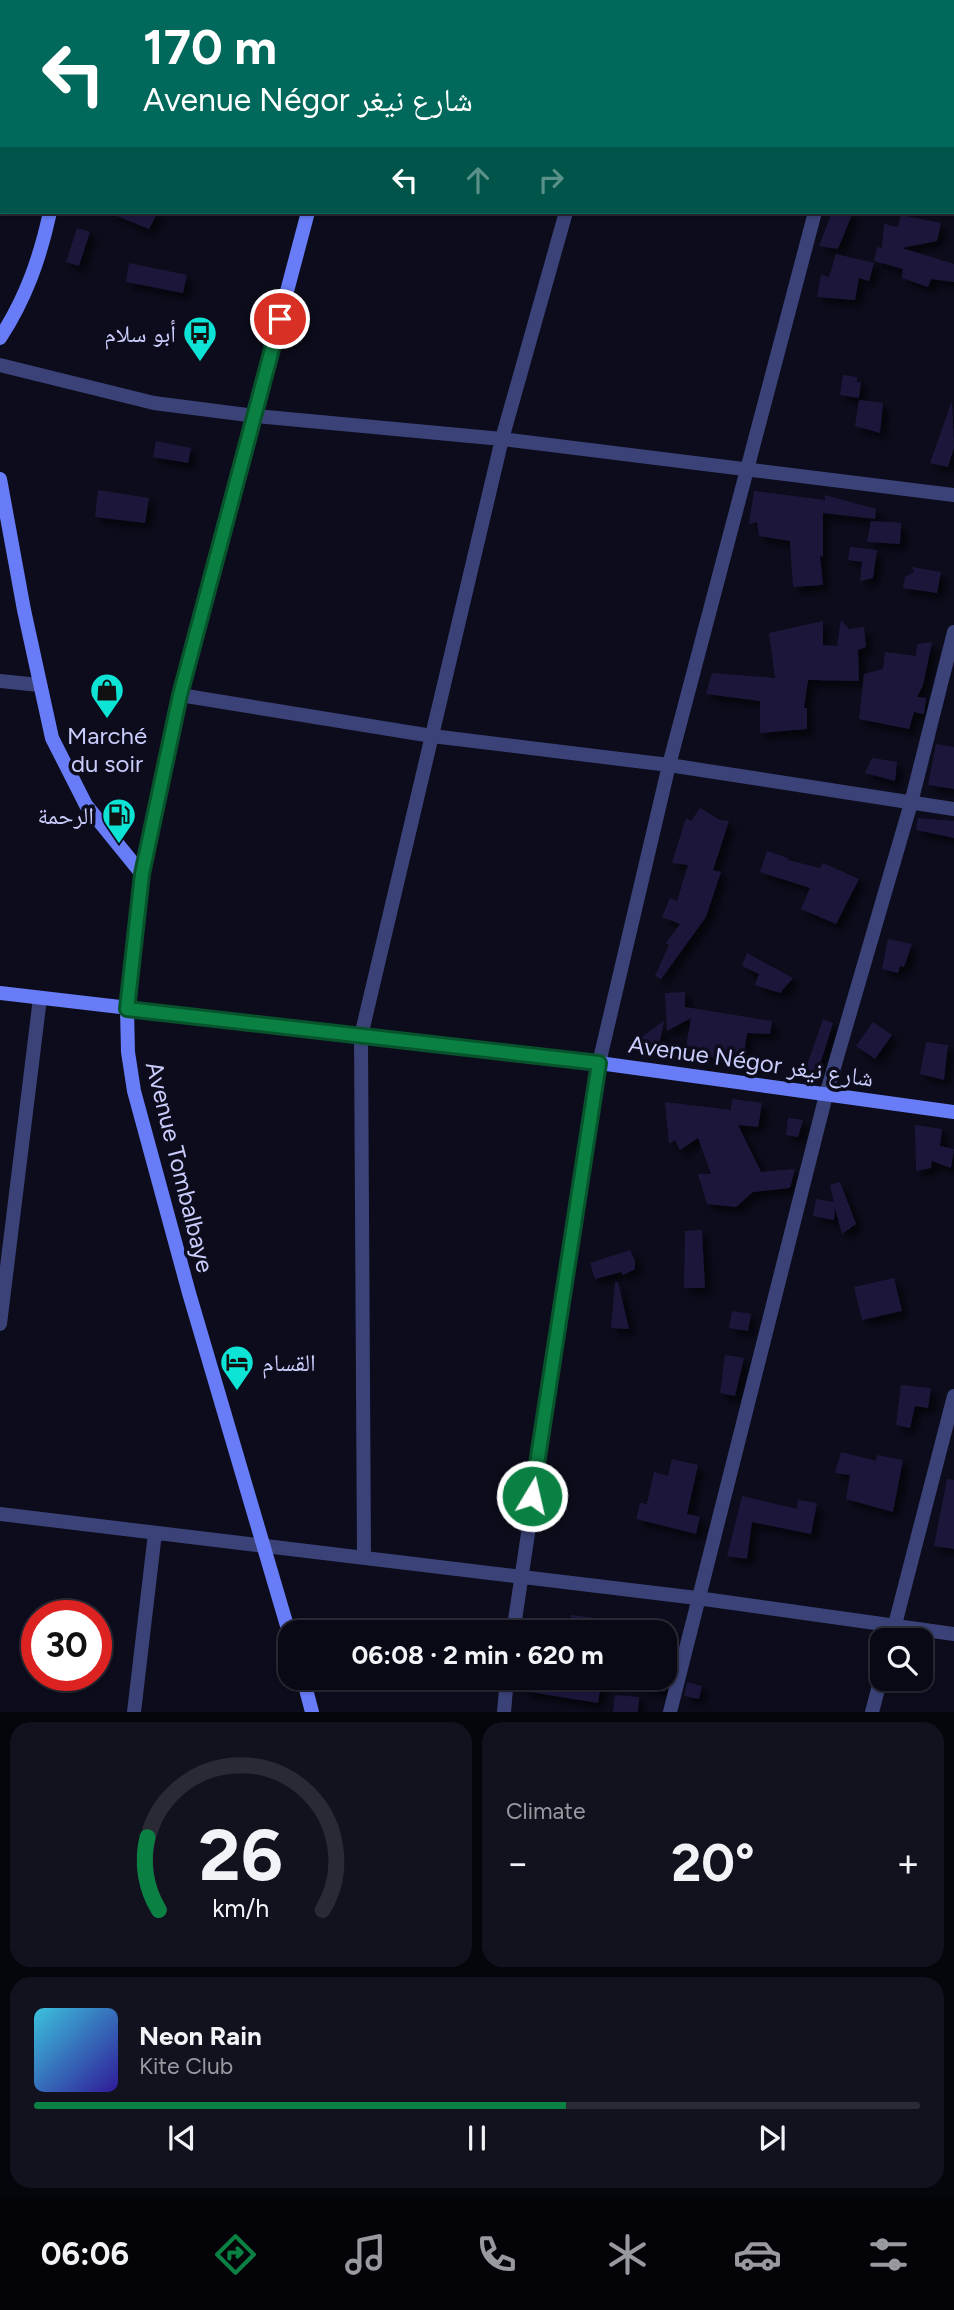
<!DOCTYPE html>
<meta charset="utf-8">
<style>
:root{--surface:#090915;--page:#12121e;--text:#f1f3f6;--muted:#999aa0;--line:#292a34;--accent:#0b8043}
body{margin:0;font-family:Figtree,"Noto Naskh Arabic",sans-serif;background:var(--page);color:var(--text);height:100vh;display:flex;flex-direction:column;font-size:26px;white-space:nowrap}
*{box-sizing:border-box;margin:0}
p{font-size:23px;color:var(--muted)}
.icon{flex:none;width:38px;height:38px;fill:none;stroke:currentColor;stroke-width:2;stroke-linecap:round;stroke-linejoin:round}
.map{position:relative;height:1712px;overflow:hidden}
.side{display:flex;flex-direction:column;gap:10px;padding:10px;background:#05050c;flex:1}
.side>*{flex:none}
.guide{position:absolute;left:0px;top:0px;width:956px;height:214px;box-shadow:0 2px 5px #0004,0 0 0 2px var(--line);background:#00695c;color:#fff;overflow:hidden}
.controls{position:absolute;left:870px;top:1628px;display:grid;gap:14px}
.controls a{display:grid;place-items:center;width:63px;height:63px;border-radius:14px;background:var(--surface);box-shadow:0 2px 5px #0004,0 0 0 2px var(--line);font-size:35px}
.speed{position:absolute;left:21px;top:1600px;display:flex;gap:14px;font-size:35px;font-weight:700;text-align:center}
.speed>*{display:grid;place-content:center;width:91px;height:91px;border-radius:50%;background:var(--surface);box-shadow:0 2px 5px #0004,0 0 0 2px var(--line);line-height:1}
.speed .limit{border:10px solid #d22;background:#fff;color:#111}
.pin{position:absolute;display:grid;place-items:center;width:60px;height:60px;color:#fff;margin:-30px;border:4px solid #fff;border-radius:50%;box-shadow:0 2px 7px #0007}
.me{position:absolute;width:77px;margin:-38px;rotate:9deg;stroke-linejoin:round;filter:drop-shadow(0 0 5px #0008)}
.turn{display:flex;align-items:center;gap:24px;height:147px;padding:0 28px;font-size:32px}
.turn .icon{width:91px;height:91px;stroke-width:2.5}
.turn b{display:block;font-size:49px;line-height:60px}
.lanes{display:flex;align-items:center;height:66px;padding:0 28px;background:#0003;justify-content:center;gap:35px;direction:ltr}
.lanes .off{opacity:.35}
.big{font-size:52px;font-weight:700;line-height:1.1}
.side .widget{flex:1;display:flex;flex-direction:column;justify-content:center;gap:10px;min-width:0;padding:0 24px;border-radius:21px;background:var(--page)}
.side .dial{align-items:center;gap:0}
.dial svg{height:182px;overflow:visible;fill:none;stroke:var(--line);stroke-width:7;stroke-linecap:round;text-anchor:middle}
.dial text{fill:var(--text);stroke:none}
.song{display:flex;align-items:center;gap:21px}
.cover{width:84px;height:84px;border-radius:10px;background:linear-gradient(135deg,hsl(190 70% 55%),hsl(250 70% 35%))}
.played{height:7px;border-radius:4px;background:linear-gradient(90deg,var(--accent) 60%,var(--line) 60%)}
.keys{display:flex;justify-content:space-around;direction:ltr}
.heat{display:flex;justify-content:space-between;align-items:center;font-size:38px;direction:ltr}
.side .tiles{flex:1;display:grid;gap:10px;grid-template-columns:1fr 1fr}
.widget:last-child{grid-column:span 2}
.trip{position:absolute;left:278px;top:1620px;width:399px;height:70px;border-radius:21px;background:var(--surface);box-shadow:0 2px 5px #0004,0 0 0 2px var(--line);font-weight:700;line-height:70px;text-align:center}
.menu{display:flex;height:112px;justify-content:space-around;align-items:center;background:#040408;color:var(--muted)}
.menu .icon{width:49px;height:49px}
.menu .active{color:var(--accent)}
.menu b{font-size:32px;color:var(--text)}
.map>svg:first-child{display:block}
.building{fill:#1b193b;filter:url(#shadow)}
.lines{fill:none;stroke-linecap:round;stroke-linejoin:round}
.street{stroke:#3a4278;stroke-width:14}
.secondary{stroke:#677cf6;stroke-width:14}
.route-casing{stroke:#07532c;stroke-width:18}
.route{stroke:#0b8043;stroke-width:12}
.labels{text-anchor:middle;dominant-baseline:central;stroke-width:7;stroke-linejoin:round;paint-order:stroke}
.poi-label{font-size:24px;fill:#cacdfc;stroke:#0c0c1c;text-anchor:end}
.street-label{font-size:24px;fill:#cacdfc;stroke:#0c0c1c}
</style>
<div class="map">
<svg width="954" height="1712" viewBox="0 0 954 1712">
<defs>
<filter id="shadow"><feDropShadow dx="6" dy="6" stdDeviation="3.5" flood-color="#0009"/></filter>
</defs>
<rect width="100%" height="100%" fill="#0c0c1c"/>
<path class="building" d="M107,212h51l-9,17z
M832,212h21l-15,37 -19,-3z
M901,215l40,8 -4,18 -35,7 52,16v18l-23,-3 -3,8 -26,-9 1,-9 -29,-8 3,-14 5,1 2,-24 14,3z
M77,228l13,4 -11,34 -13,-4z
M836,254l38,9 -5,18 -10,-3 -4,22 -38,-3 4,-22 8,2z
M129,263l58,12 -4,18 -57,-11z
M843,375l14,2v5h4l-2,16 -19,-3z
M859,400l24,3 -3,30 -25,-7z
M952,401l2,46 -6,20 -18,-4z
M156,441l35,7 -3,15 -35,-6z
M98,490l51,8 -4,25 -50,-6z
M754,491l71,9v-5l51,14 -1,10 -52,-6v44l-3,-1 3,29 -30,2 -3,-46 -31,-5 -2,-14 -8,2z
M871,521l30,2 -1,21 -33,-2z
M850,547l27,3 -4,28 -13,3 2,-19 -14,-2z
M912,567l29,5 -4,21 -34,-5 2,-11 9,-5z
M841,620l8,9 15,-2 2,20 -8,3 1,31 -51,-1 -4,28h3v21l-47,4v-32l-54,-7 6,-21 63,5 -6,-45 54,-12v24l14,1z
M932,642l-9,43 -6,12 9,1 -2,16 -10,-2 -5,17 -50,-10 5,-45 19,-5 2,-17 31,4 1,-12z
M936,744l18,3v42l-26,-4z
M872,758l25,4 -2,19 -30,-8z
M700,808l20,12 9,1 -16,49 8,2 -15,45 -45,62 -6,-3 14,-31 -3,-2 14,-19 -18,-7 8,-19 7,3 11,-36 -16,-2 14,-45 5,3z
M918,818l36,3v17l-38,-8z
M767,851l21,7v2l32,8 3,-5 36,16 -23,45 -35,-15 9,-21 -50,-16z
M888,939l24,5 -8,23 -4,-1 -2,7 -16,-4z
M747,953l46,25 -13,15 -25,-8 4,-11 -17,-8z
M685,992v15l87,14 -2,13 -23,-1 -4,29 -58,-9 6,-35 -24,13 -2,-38z
M823,1019l10,4 -16,51 -12,-3z
M664,1021l-5,25 -27,-2z
M873,1022l19,13 -17,24 -19,-13z
M926,1042l22,3 -4,35 -24,-6z
M732,1099l30,4 -4,24 -20,-2 23,47 34,-3 -5,19 -37,4 -17,15 -29,-3 -9,-30h13l-13,-36 -18,12 -5,-10 -6,4 -4,-42 66,8z
M788,1118l15,2 -5,17 -12,-2z
M915,1125l27,4 -2,17 14,3 -3,19 -19,-7 -1,7 -15,3z
M840,1182l16,42 -14,10 -7,-26 -1,12 -21,-4 3,-17 18,3 -4,-17z
M702,1230l3,58h-21l1,-57z
M630,1250l5,11v8l-12,6 -2,-3 -26,7 -5,-16z
M894,1278l8,33 -40,9 -8,-33z
M615,1282h3l11,47 -18,-1z
M732,1311l19,3 -3,17 -19,-3z
M725,1355l19,3 -9,38 -15,-3z
M901,1385l30,3 -3,20 -13,-2 -5,22 -14,-3z
M841,1452l35,9 1,-6 26,5 -10,52 -47,-13 4,-24 -15,-2z
M672,1459l26,6 -11,49 13,3 -4,17 -60,-15 4,-16 7,1 7,-32 14,4z
M947,1479l7,1v69l-20,-3z
M742,1496l55,13 1,-9 19,3 -6,31 -59,-12 -5,37 -20,-3z
M571,1615l76,10v8l-78,-2z
M526,1678h76l-4,25 -74,-12z
M630,1678h39l-4,14 -35,-8z
M687,1682l15,4 -3,13 -15,-3z
M615,1695l24,2 -1,15h-25z"/>
<g class="lines">
<path class="street" d="M488,0l7,2
M625,2l1,-2
M871,2v-2
M0,47l2,1
M0,365l154,38 102,13 246,23 452,56
M0,681l39,4
M180,695l252,41 237,29 285,44
M0,1324l40,-326
M0,1514l697,84 257,36
M364,1556l-3,-520 141,-597 64,-227
M513,1633l86,-570 70,-298 146,-553
M891,1640l63,-244
M134,1712l21,-179
M504,1712l3,-34
M670,1712l156,-617 85,-292 43,-171
M872,1712l10,-38"/>
<path class="secondary" d="M100,2v-2
M362,2l1,-2
M0,338c26,-40 40,-80 50,-126
M0,479l24,131 28,128 34,67 56,69
M0,993l599,70 355,49
M290,1636l-101,-343 -55,-202 -6,-39 -1,-43 15,-135 38,-179 128,-483
M303,1678l9,34"/>
</g>
<g class="lines">
<g class="route-casing">
<path id="route" d="M280,319l-100,376 -38,179 -15,135 472,54 -67,433"/>
</g>
<use href="#route" class="route"/>
</g>
<defs>
<g id="bus-pin" transform="scale(1.75)"><path d="M0 17L-7.5 6A9.5 9.5 0 1 1 7.5 6Z" fill="#0ee4d5" stroke="#0c0c1c"/><path d="M-5-6H5V4H4V6H2V4H-2V6H-4V4H-5ZM-3.5-4V0h7V-4ZM-3.5 1.2v1.5H-2V1.2ZM2 1.2v1.5H3.5V1.2Z" fill="#111"/></g>
<g id="shop-pin" transform="scale(1.75)"><path d="M0 17L-7.5 6A9.5 9.5 0 1 1 7.5 6Z" fill="#0ee4d5" stroke="#0c0c1c"/><path d="M-5-2.5h2.3a2.7 3.5 0 0 1 5.4 0H5L5.5 6h-11ZM-1.5-2.5h3a1.5 2.3 0 0 0-3 0Z" fill="#111"/></g>
<g id="fuel-pin" transform="scale(1.75)"><path d="M0 17L-7.5 6A9.5 9.5 0 1 1 7.5 6Z" fill="#0ee4d5" stroke="#0c0c1c"/><path d="M-5.5-6h7V0h2V4h1.3V-2.5L3-4.5l.8-.8L6-3V5H2.5V1h-1V6h-7ZM-4.2-4.7v3.2H.2V-4.7Z" fill="#111"/></g>
<g id="hotel-pin" transform="scale(1.75)"><path d="M0 17L-7.5 6A9.5 9.5 0 1 1 7.5 6Z" fill="#0ee4d5" stroke="#0c0c1c"/><path d="M-6-4.5h1.5V1H6V5H4.5V3h-9V5H-6ZM-4 0a1.8 1.8 0 1 1 3.6 0ZM.5 0V-2.5h3Q6-2.5 6 0Z" fill="#111"/></g>
</defs>
<g fill-rule="evenodd">
<use href="#bus-pin" x="200" y="333"/>
<use href="#shop-pin" x="107" y="690"/>
<use href="#fuel-pin" x="119" y="815"/>
<use href="#hotel-pin" x="237" y="1362"/>
</g>
<g class="labels">
<g class="poi-label">
<text x="176" y="333">أبو سلام</text>
<text x="107" y="735" text-anchor="middle">Marché<tspan x="107" dy="28">du soir</tspan></text>
<text x="94" y="815">الرحمة</text>
<text x="262" y="1362" text-anchor="start">القسام</text>
</g>
<g class="street-label">
<text transform="translate(751 1061) rotate(8)">Avenue Négor شارع نيغر</text>
<text transform="translate(180 1167) rotate(76)">Avenue Tombalbaye</text>
</g>
</g>
</svg>
<div class="controls">
<a><svg class="icon" aria-label="search" viewBox="0 0 24 24"><circle cx="10" cy="10" r="6"/><path d="M15 15l6 6"/></svg></a>
</div>
<div class="speed"><div class="limit">30</div></div>
<div class="pin" style="left:280px;top:319px;background:#d93025"><svg class="icon" aria-label="arrive" viewBox="0 0 24 24"><path d="M6 21V4h12l-3 4 3 4H6"/></svg></div>
<svg class="me" style="left:532px;top:1496px" viewBox="-20 -20 40 40"><circle r="17" fill="#0b8043" stroke="#fff" stroke-width="3"/><path d="M0-11L8 9 0 5-8 9z" fill="#fff"/></svg>
<div class="trip">06:08 · 2 min · 620 m</div>
<div class="guide">
<div class="turn"><svg class="icon" aria-label="left" viewBox="0 0 24 24"><path d="M17 20v-9H6M10 6l-5 5 5 5"/></svg><div><b>170 m</b>Avenue Négor شارع نيغر</div></div>
<div class="lanes"><svg class="icon" aria-label="left" viewBox="0 0 24 24"><path d="M17 20v-9H6M10 6l-5 5 5 5"/></svg><svg class="icon off" aria-label="ahead" viewBox="0 0 24 24"><path d="M12 20V5M6 11l6-6 6 6"/></svg><svg class="icon off" aria-label="right" viewBox="0 0 24 24"><path d="M7 20v-9h11M14 6l5 5-5 5"/></svg></div>
</div>
</div>
<section class="side">
<div class="tiles">
<div class="widget dial"><svg viewBox="0 0 100 80">
<path d="M14 69A42 42 0 1 1 86 69"/>
<path d="M14 69A42 42 0 0 1 9 37" stroke="#0b8043"/>
<text x="50" y="56" font-size="32" font-weight="700">26</text>
<text x="50" y="72" font-size="11">km/h</text>
</svg></div>
<div class="widget"><p>Climate</p>
<div class="heat"><a>−</a><b class="big">20°</b><a>+</a></div>
</div>
<div class="widget">
<div class="song"><i class="cover"></i><div><b>Neon Rain</b><p>Kite Club</p></div></div>
<div class="played"></div>
<div class="keys"><svg class="icon" aria-label="previous" viewBox="0 0 24 24"><path d="M18 5L8 12l10 7zM5 5v14"/></svg><svg class="icon" aria-label="pause" viewBox="0 0 24 24"><path d="M8 5v14M16 5v14"/></svg><svg class="icon" aria-label="next" viewBox="0 0 24 24"><path d="M6 5l10 7-10 7zM19 5v14"/></svg></div>
</div>
</div>
</section>
<nav class="menu">
<b>06:06</b>
<svg class="icon active" aria-label="directions" viewBox="0 0 24 24"><path d="M12 3l9 9-9 9-9-9zM9 14v-3h6M13 9l2 2-2 2"/></svg>
<svg class="icon" aria-label="music" viewBox="0 0 24 24"><path d="M9 18V5l10-2v13"/><circle cx="6" cy="18" r="3"/><circle cx="16" cy="16" r="3"/></svg>
<svg class="icon" aria-label="phone" viewBox="0 0 24 24"><path d="M5 4h4l2 5-3 2q2 4 5 5l2-3 5 2v4C11 20 4 13 5 4z"/></svg>
<svg class="icon" aria-label="climate" viewBox="0 0 24 24"><path d="M12 3v18M4 7l16 10M4 17L20 7"/></svg>
<svg class="icon" aria-label="car" viewBox="0 0 24 24"><path d="M5 17H2v-5l4-1 3-4h7l3 4 3 1v5h-3M9 17h6M6 11h13"/><circle cx="7" cy="17" r="2"/><circle cx="17" cy="17" r="2"/></svg>
<svg class="icon" aria-label="filters" viewBox="0 0 24 24"><path d="M4 7h16M4 17h16"/><circle cx="9" cy="7" r="2"/><circle cx="15" cy="17" r="2"/></svg>
</nav>
